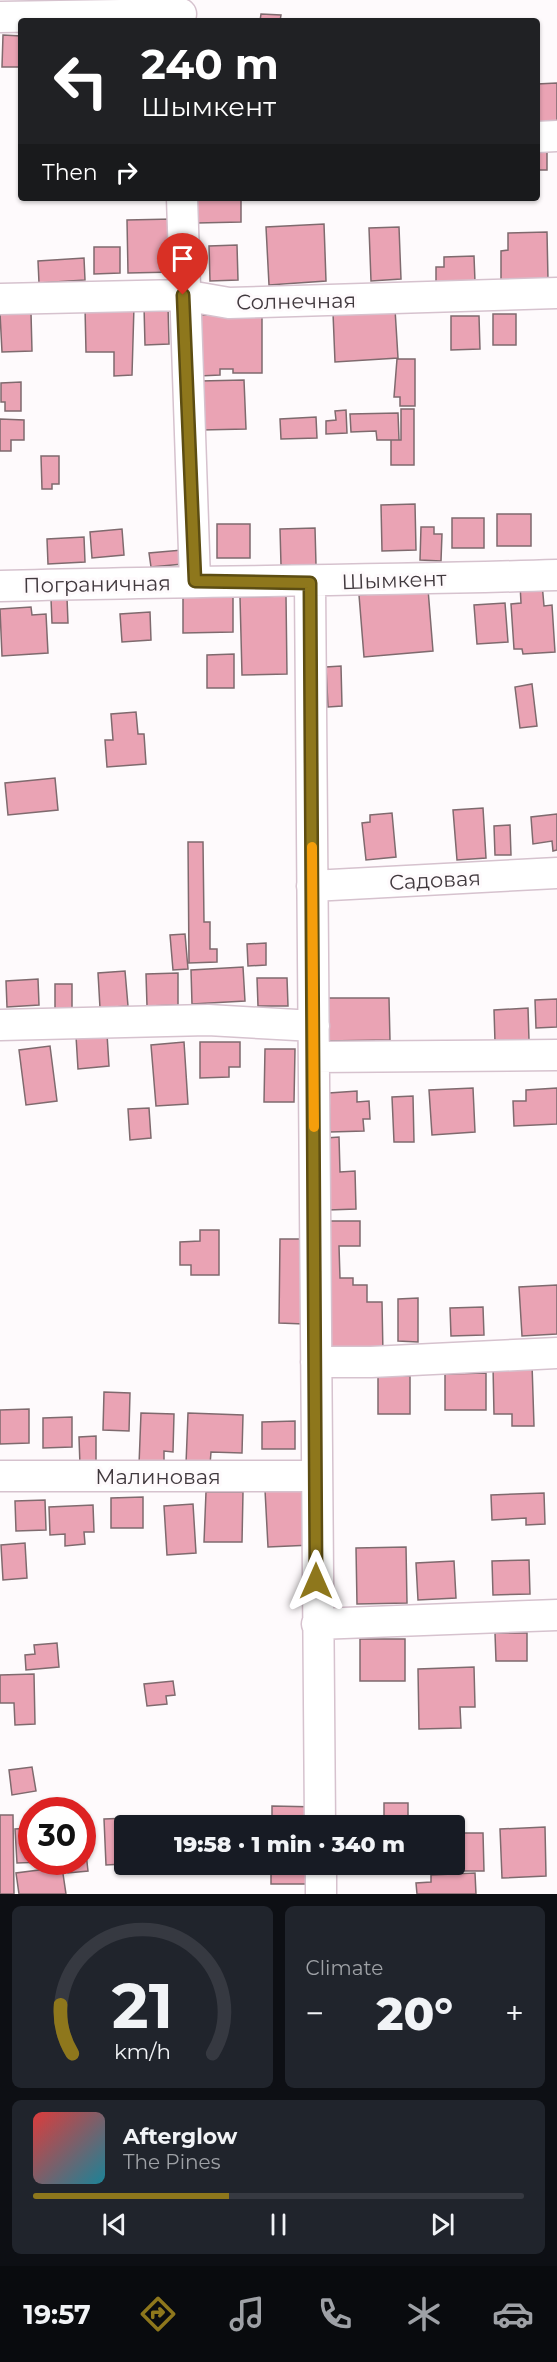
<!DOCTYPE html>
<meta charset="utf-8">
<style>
:root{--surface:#171b24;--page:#20242c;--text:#f1f3f6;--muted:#9ea1a6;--line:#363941;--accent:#8e771c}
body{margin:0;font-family:Montserrat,sans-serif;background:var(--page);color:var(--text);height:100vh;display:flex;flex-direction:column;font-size:22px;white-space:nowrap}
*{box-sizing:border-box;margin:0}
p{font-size:20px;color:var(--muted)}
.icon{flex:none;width:33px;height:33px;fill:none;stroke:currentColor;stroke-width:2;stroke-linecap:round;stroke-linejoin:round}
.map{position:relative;height:1894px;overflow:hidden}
.sheet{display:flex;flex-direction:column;gap:12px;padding:12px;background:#0d0f14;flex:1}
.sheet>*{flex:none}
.guide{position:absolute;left:18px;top:18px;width:522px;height:183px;border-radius:6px;box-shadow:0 2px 4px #0004;background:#202124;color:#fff;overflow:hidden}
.speed{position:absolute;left:18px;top:1797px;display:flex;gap:12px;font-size:30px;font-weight:700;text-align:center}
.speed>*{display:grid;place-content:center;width:78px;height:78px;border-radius:50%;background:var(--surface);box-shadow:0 2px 4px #0004;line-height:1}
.speed .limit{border:9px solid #d22;background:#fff;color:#111}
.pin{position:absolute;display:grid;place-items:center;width:51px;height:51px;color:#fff;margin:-62px -26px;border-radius:50% 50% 50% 0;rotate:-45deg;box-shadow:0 0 6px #0007}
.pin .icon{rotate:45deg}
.me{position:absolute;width:66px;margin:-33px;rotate:0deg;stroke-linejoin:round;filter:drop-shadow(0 0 4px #0008)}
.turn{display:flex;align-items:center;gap:21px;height:126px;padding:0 24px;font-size:27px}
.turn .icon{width:78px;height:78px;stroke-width:2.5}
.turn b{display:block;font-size:42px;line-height:51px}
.then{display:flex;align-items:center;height:57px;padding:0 24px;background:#0003;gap:12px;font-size:22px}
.big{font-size:45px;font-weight:800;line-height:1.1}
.sheet .card{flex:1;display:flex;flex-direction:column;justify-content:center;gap:9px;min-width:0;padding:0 21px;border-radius:9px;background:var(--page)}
.sheet .dial{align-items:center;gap:0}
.dial svg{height:156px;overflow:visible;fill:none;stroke:var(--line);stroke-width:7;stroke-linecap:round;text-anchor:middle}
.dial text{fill:var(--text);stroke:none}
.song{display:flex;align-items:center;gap:18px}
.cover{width:72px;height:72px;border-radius:9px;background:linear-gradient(135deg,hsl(0 70% 55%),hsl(190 70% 35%))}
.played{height:6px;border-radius:3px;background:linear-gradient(90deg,var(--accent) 40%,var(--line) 40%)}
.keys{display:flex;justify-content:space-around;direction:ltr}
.heat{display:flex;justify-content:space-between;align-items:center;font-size:33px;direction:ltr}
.sheet .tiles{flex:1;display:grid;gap:12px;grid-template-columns:1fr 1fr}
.card:last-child{grid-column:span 2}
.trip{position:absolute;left:114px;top:1815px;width:351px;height:60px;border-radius:6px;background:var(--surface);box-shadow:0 2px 4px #0004;font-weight:800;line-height:60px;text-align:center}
.dock{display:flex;height:96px;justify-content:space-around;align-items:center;background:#090b0e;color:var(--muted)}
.dock .icon{width:42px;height:42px}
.dock .current{color:var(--accent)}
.dock b{font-size:27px;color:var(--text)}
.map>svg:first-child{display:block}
.building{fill:#eaa3b4;stroke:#7f6a6e;stroke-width:1.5}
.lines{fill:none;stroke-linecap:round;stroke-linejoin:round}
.minor-casing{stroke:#d6c2ce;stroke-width:33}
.minor{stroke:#fff;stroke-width:30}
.route-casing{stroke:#5c4d12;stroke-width:15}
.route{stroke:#8e771c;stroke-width:10}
.slow{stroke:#f59e0b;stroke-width:10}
.labels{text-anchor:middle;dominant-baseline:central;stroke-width:6;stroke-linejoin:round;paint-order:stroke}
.street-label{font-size:21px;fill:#41393e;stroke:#fefafc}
</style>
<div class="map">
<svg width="557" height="1894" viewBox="0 0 557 1894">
<rect width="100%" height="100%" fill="#fefafc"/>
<path class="building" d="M261,14l20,1 -1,6h-20z
M3,35l18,1v31h-19z
M557,83v42h-20v-41z
M537,147h10v23h-10z
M197,198h44v24l-44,1z
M173,219l2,53 -47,1 -1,-53z
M324,224l2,57 -57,4 -3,-58z
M399,227l2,52 -30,2 -2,-53z
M547,232l1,48 -47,1v-30l7,-1v-17z
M237,245l1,35 -28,1 -1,-35z
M94,247h26v26l-26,1z
M474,256l1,26 -39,1v-16h8v-10z
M84,258l1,22 -46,3 -1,-22z
M134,306l-2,69 -18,1v-24h-28l-1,-45z
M144,306h24l1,38 -24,1z
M395,309l3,49 -63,4 -2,-49z
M0,313h31l1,38 -30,1z
M493,314h23v31h-23z
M199,315h63v58h-29v-4h-13v6l-21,1z
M451,316h28l1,33 -29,1z
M397,359h18v47h-15v-9h-6z
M244,380l2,49 -45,1 -1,-49z
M21,382v29h-16v-9h-4v-19z
M401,409h13v56h-23v-25h10z
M346,410l1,23 -21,1v-13l10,-1 -1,-9z
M398,413l1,27h-22l-1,-9 -25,1 -1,-18z
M316,417l1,21 -36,1 -1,-20z
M0,419l24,1v20h-13v11h-11z
M41,456h18v28h-7v5h-10z
M415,504l1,46 -34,1 -1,-46z
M497,514h34v32h-34z
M452,518h32v30h-32z
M217,524h33v34h-33z
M421,527h13v7h8l-1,27 -21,-1z
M315,528l1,37h-35l-1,-36z
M122,529l2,26 -32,3 -2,-26z
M84,537l1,25 -37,2 -1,-25z
M182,550l1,14 -32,3 -2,-14z
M542,583l2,23 8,-1 3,47 -32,2 -1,-5h-8l-3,-45 10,-1 -1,-19z
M428,589l5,62 -69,6 -5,-62z
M233,596v36l-50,1v-36z
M286,596l1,78 -45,1 -2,-78z
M67,598l1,25h-16l-1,-24z
M505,603l3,39 -31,2 -3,-39z
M31,607l1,8 14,-1 2,39 -46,3 -2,-47z
M150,612l1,28 -29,2 -2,-28z
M234,654v34h-27v-33z
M341,666l1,40 -14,1 -2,-40z
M532,684l5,42 -17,2 -5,-41z
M136,712l2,22h6l2,30 -39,3 -2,-27h8l-2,-26z
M55,778l3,32 -50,5 -3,-32z
M483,808l3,50 -29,2 -4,-50z
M392,813l4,44 -30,3 -4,-37 8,-1v-7z
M557,814v36l-4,1 -1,-10 -19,3 -2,-27z
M510,825l1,30h-16l-1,-29z
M188,842h15l1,80h6v27h7v13l-28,1z
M185,934l3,35 -15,1 -3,-35z
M266,943v22l-18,1 -1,-22z
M243,967l2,34 -53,3 -1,-34z
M125,971l3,35 -28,2 -2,-35z
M178,973v32l-31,1 -1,-32z
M257,978h30l1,28h-30z
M38,979l1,26 -32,2 -1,-26z
M55,984h17v25h-17z
M325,998h64l1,42 -65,1z
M557,999v28l-21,1 -1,-28z
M528,1008l1,32 -34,2 -1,-32z
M107,1034l2,32 -31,3 -2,-33z
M184,1042l4,62 -32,2 -5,-61z
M200,1042h40v25h-11v10l-29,1z
M50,1046l7,55 -31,4 -7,-55z
M265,1049h30l-1,53h-30z
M473,1088l2,44 -43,3 -3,-45z
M557,1088v36l-43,2 -1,-25h13v-11z
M357,1091v11l12,-1 1,18h-7l1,12 -34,1 -1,-39z
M413,1096l1,46h-20l-2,-45z
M149,1108l2,30 -21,2 -2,-31z
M339,1137l1,35 15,-1 1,38 -28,1 -2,-72z
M321,1221h39v25h-21l1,32h13v7h14v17h15l1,53 -60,1z
M200,1230h19v45h-28v-10h-11v-23l20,-1z
M280,1239h25l-1,85 -25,-1z
M557,1285v49l-35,2 -3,-49z
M418,1298v44l-20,-1v-42z
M483,1307l1,28 -33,1 -1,-28z
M532,1364l2,62h-22v-12h-18l-1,-48z
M486,1373v37h-41v-36z
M378,1376h32v38h-32z
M104,1392l26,1 -1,38 -26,-1z
M29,1409v34l-29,1v-34z
M141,1413l33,1 -1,38 -9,-1v15l-25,-1z
M188,1413l55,2 -1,38 -31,-1 -1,13 -24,-1z
M72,1417v30l-29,1v-30z
M295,1421v28h-33v-27z
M96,1436v30h-16l-1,-29z
M310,1488l2,57 -44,2 -3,-57z
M206,1492h37l-1,50h-38z
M544,1493l1,31 -19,1v-7l-34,2 -1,-25z
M143,1497v31h-32v-30z
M45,1500l1,30 -30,1 -1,-30z
M193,1504l3,49 -29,2 -3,-49z
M93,1505l1,27h-10l1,12 -20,2v-12l-15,1 -1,-28z
M25,1543l2,35 -24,2 -2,-35z
M406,1547l1,56 -50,1 -1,-56z
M529,1560l1,34 -37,1 -1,-34z
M454,1561l2,37 -38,2 -2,-37z
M495,1633h32v28h-31z
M360,1639h45v42h-45z
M57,1643l2,24 -33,3 -1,-15 10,-1 -1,-9z
M474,1667l1,40h-15l1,21 -42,1 -1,-60z
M34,1674l1,50 -20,1 -1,-22h-14v-28z
M173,1681l2,14 -9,1 1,8 -20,2 -3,-22z
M32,1767l4,24 -24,4 -3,-25z
M384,1803h24v23h-24z
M272,1806l47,1v19h-47z
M0,1815h13l1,79h-14z
M155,1817v9h-31v38l-18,1 -2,-46z
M32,1819v43h11l-26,1 -2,-34 15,-1z
M83,1826l5,45 -20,2 -1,-11h15z
M545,1827l1,49 -44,2 -2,-49z
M454,1833h29l1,38h-32z
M271,1864h47v20h-47z
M384,1864h24v10h-24z
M62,1867l4,27h-47l-3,-21z
M475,1873l1,21h-59l-1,-11 15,-1v-7z"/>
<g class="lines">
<g class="minor-casing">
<path id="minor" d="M0,17l181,-3
M537,137l20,-1
M182,198l13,383
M0,299l183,-4 46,8 328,-10
M310,583l10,1243
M0,586c186,-5 371,-5 557,-11
M312,886l245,-13
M0,1025l208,-5 106,6
M314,1057l243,-2
M316,1362h55l186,-9
M0,1476h316
M317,1624l240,-9
M321,1864v30"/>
</g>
<use href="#minor" class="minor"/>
</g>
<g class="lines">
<g class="route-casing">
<path id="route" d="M183,295l12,286 115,2 6,998"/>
</g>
<use href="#route" class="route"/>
<path class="slow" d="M312,847l2,280"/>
</g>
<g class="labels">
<g class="street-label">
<text transform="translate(296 301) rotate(-1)">Солнечная</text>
<text transform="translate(394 580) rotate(-2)">Шымкент</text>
<text transform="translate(97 584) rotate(-1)">Пограничная</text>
<text transform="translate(435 880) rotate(-3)">Садовая</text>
<text x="158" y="1476">Малиновая</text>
</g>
</g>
</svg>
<div class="speed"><div class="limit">30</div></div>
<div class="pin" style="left:183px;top:295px;background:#d93025"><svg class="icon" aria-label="arrive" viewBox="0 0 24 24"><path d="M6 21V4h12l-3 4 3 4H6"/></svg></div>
<svg class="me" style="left:316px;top:1581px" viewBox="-20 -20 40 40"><path d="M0-17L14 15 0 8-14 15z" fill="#8e771c" stroke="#fff" stroke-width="4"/></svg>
<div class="trip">19:58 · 1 min · 340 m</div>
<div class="guide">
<div class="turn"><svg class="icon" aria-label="left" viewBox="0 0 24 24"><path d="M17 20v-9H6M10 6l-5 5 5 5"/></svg><div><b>240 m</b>Шымкент</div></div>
<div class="then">Then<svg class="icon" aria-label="right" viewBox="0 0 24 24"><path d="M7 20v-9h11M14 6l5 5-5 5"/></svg></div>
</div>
</div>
<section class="sheet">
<div class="tiles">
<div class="card dial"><svg viewBox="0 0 100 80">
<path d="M14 69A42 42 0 1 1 86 69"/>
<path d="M14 69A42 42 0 0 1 8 44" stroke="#8e771c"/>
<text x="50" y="56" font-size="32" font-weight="700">21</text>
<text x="50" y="72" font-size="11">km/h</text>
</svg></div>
<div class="card"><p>Climate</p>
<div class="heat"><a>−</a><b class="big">20°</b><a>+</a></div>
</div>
<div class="card">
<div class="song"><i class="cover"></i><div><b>Afterglow</b><p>The Pines</p></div></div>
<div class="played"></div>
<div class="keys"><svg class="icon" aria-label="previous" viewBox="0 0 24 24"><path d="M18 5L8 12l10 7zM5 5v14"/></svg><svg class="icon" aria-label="pause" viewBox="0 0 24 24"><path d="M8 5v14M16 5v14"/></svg><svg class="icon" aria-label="next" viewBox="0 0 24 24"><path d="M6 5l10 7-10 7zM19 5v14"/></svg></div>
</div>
</div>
</section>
<nav class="dock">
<b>19:57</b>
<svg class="icon current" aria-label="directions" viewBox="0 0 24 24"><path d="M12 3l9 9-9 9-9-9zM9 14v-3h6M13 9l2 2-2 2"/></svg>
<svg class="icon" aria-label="music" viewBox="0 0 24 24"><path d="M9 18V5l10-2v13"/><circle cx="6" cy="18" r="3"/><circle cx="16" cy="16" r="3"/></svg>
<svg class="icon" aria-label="phone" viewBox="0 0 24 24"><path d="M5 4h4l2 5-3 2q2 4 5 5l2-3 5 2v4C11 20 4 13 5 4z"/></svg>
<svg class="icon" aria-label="climate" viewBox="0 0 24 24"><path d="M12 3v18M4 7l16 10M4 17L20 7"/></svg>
<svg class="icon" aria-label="car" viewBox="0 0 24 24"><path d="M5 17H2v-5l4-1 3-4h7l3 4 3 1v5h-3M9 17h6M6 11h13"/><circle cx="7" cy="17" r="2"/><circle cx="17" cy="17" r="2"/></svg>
</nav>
